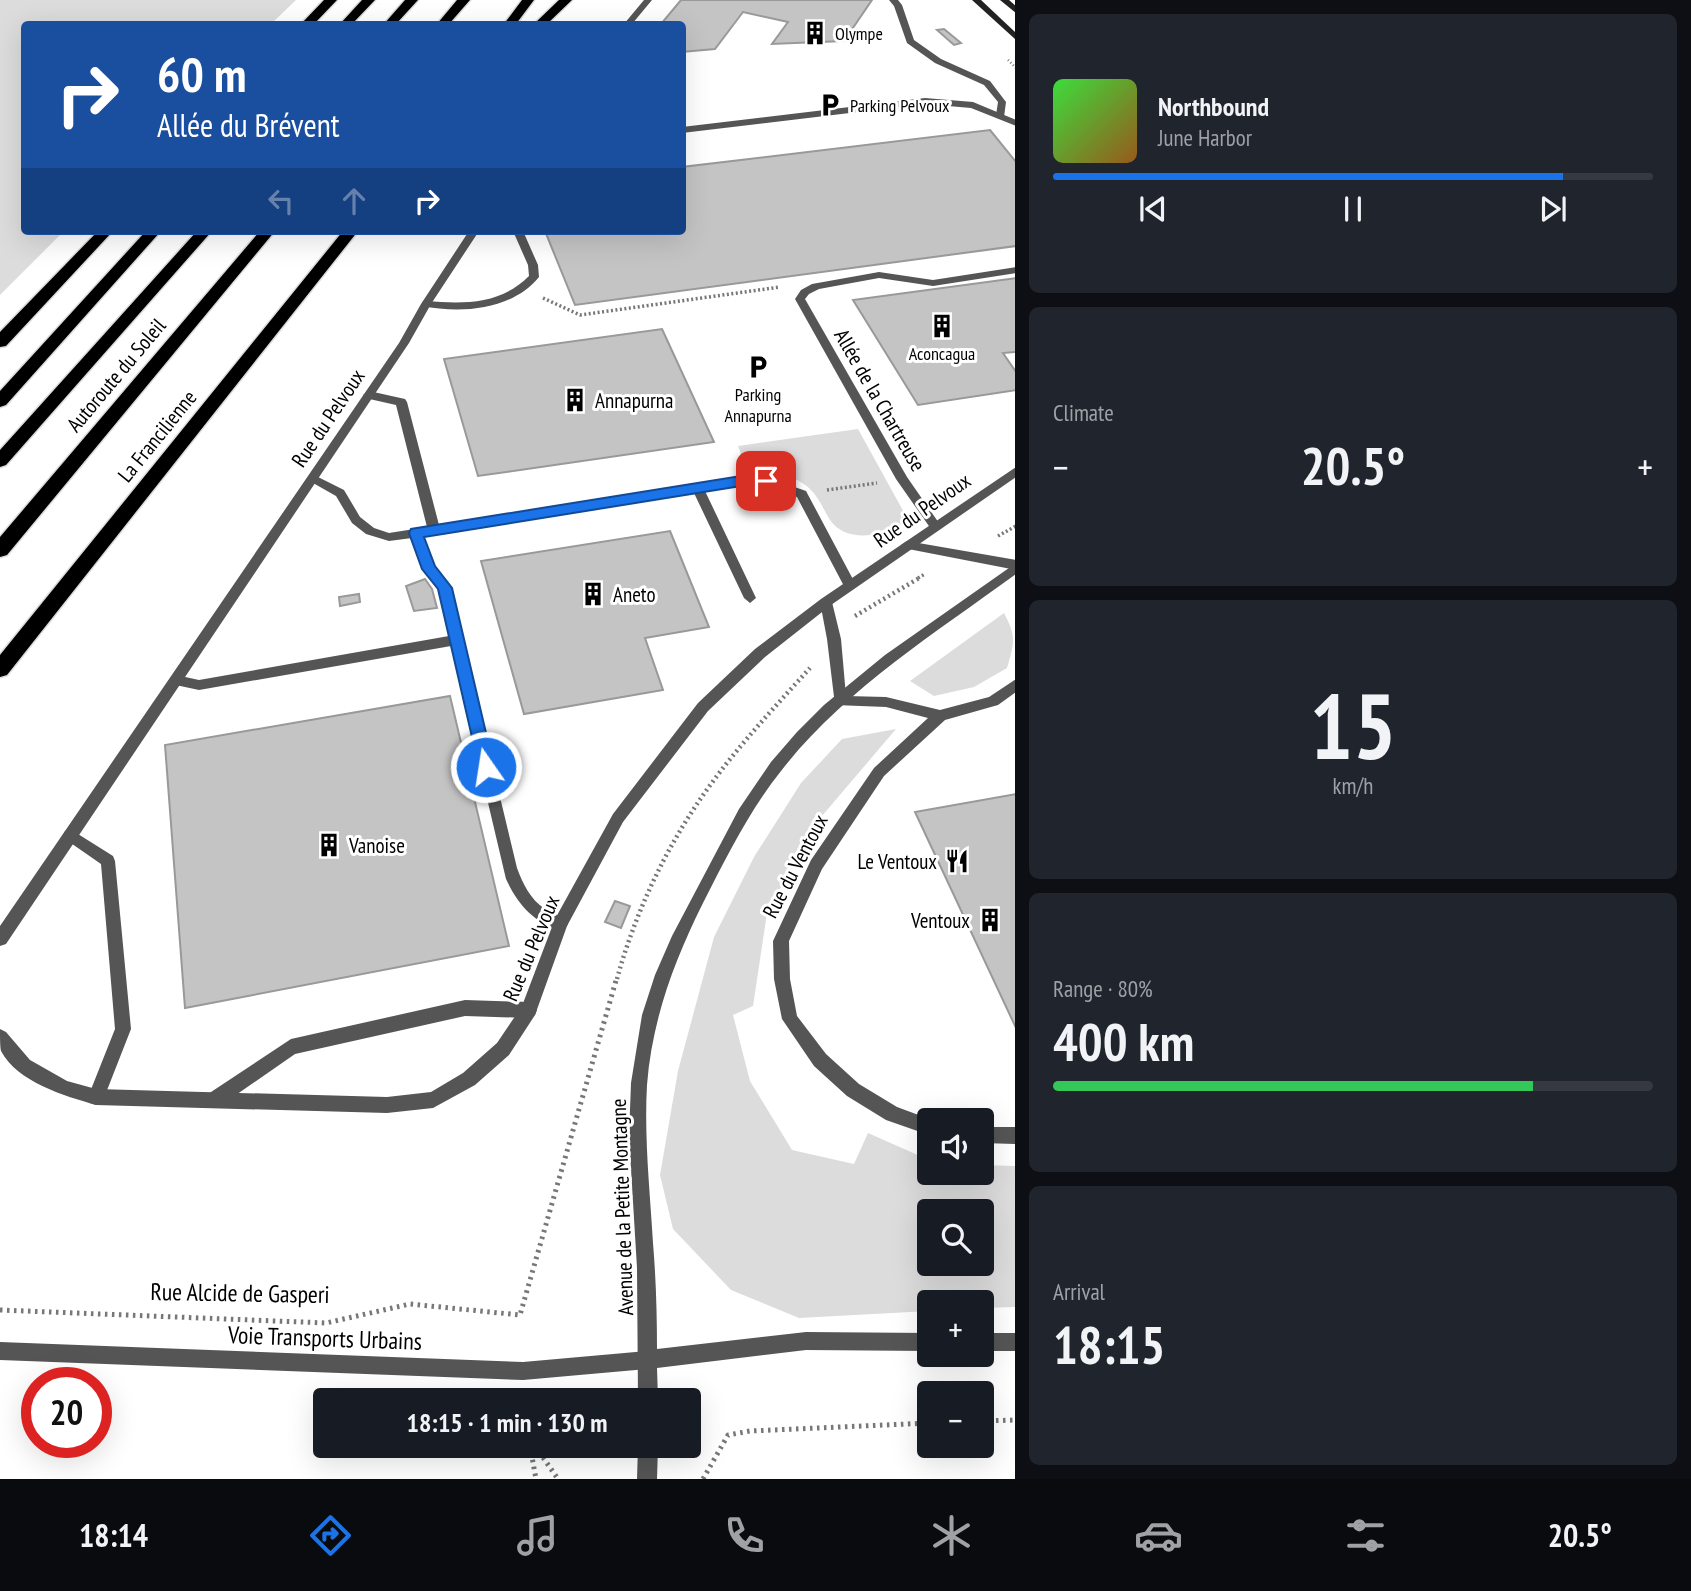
<!DOCTYPE html>
<meta charset="utf-8">
<style>
:root{--surface:#171b24;--page:#20242c;--text:#f1f3f6;--muted:#9ea1a6;--line:#363941;--accent:#1a73e8}
body{margin:0;font-family:"PT Sans Narrow",sans-serif;background:var(--page);color:var(--text);height:100vh;display:flex;flex-direction:column;font-size:26px;white-space:nowrap}
*{box-sizing:border-box;margin:0}
p{font-size:23px;color:var(--muted)}
.icon{flex:none;width:38px;height:38px;fill:none;stroke:currentColor;stroke-width:2;stroke-linecap:round;stroke-linejoin:round}
.map{position:relative;flex:1;overflow:hidden}
.drawer{display:flex;flex-direction:column;gap:14px;padding:14px;background:#0d0f14;width:676px}
.drawer>*{flex:none}
.hud{position:absolute;left:21px;top:21px;width:665px;height:214px;border-radius:7px;box-shadow:0 7px 28px #0002;background:#1a4fa0;color:#fff;overflow:hidden}
.tools{position:absolute;left:917px;top:1108px;display:grid;gap:14px}
.tools a{display:grid;place-items:center;width:77px;height:77px;border-radius:7px;background:var(--surface);box-shadow:0 7px 28px #0002;font-size:35px}
.speed{position:absolute;left:21px;top:1367px;display:flex;gap:14px;font-size:35px;font-weight:700;text-align:center}
.speed>*{display:grid;place-content:center;width:91px;height:91px;border-radius:50%;background:var(--surface);box-shadow:0 7px 28px #0002;line-height:1}
.speed .limit{border:10px solid #d22;background:#fff;color:#111}
.pin{position:absolute;display:grid;place-items:center;width:60px;height:60px;color:#fff;margin:-30px;border-radius:14px;box-shadow:0 4px 10px #0006}
.me{position:absolute;width:77px;margin:-38px;rotate:347deg;stroke-linejoin:round;filter:drop-shadow(0 0 5px #0008)}
.turn{display:flex;align-items:center;gap:24px;height:147px;padding:0 21px;font-size:32px}
.turn .icon{width:91px;height:91px;stroke-width:2.5}
.turn b{display:block;font-size:49px;line-height:60px}
.lanes{display:flex;align-items:center;height:66px;padding:0 21px;background:#0003;justify-content:center;gap:35px;direction:ltr}
.lanes .off{opacity:.35}
.big{font-size:52px;font-weight:700;line-height:1.1}
.drawer .widget{flex:1;display:flex;flex-direction:column;justify-content:center;gap:10px;min-width:0;padding:0 24px;border-radius:10px;background:var(--page)}
.drawer .dial{align-items:center;gap:0}
.dial b{font-size:91px;line-height:1}
.song{display:flex;align-items:center;gap:21px}
.cover{width:84px;height:84px;border-radius:10px;background:linear-gradient(135deg,hsl(120 70% 55%),hsl(30 70% 35%))}
.played{height:7px;border-radius:4px;background:linear-gradient(90deg,var(--accent) 85%,var(--line) 85%)}
.keys{display:flex;justify-content:space-around;direction:ltr}
.heat{display:flex;justify-content:space-between;align-items:center;font-size:38px;direction:ltr}
.charge{height:10px;border-radius:5px;background:linear-gradient(90deg,#34c759 80%,var(--line) 0)}
.trip{position:absolute;left:313px;top:1388px;width:388px;height:70px;border-radius:7px;background:var(--surface);box-shadow:0 7px 28px #0002;font-weight:700;line-height:70px;text-align:center}
.menu{display:flex;height:112px;justify-content:space-around;align-items:center;background:#090b0e;color:var(--muted)}
.menu .icon{width:49px;height:49px}
.menu .current{color:var(--accent)}
.menu b{font-size:32px;color:var(--text)}
main{display:flex;flex:1;min-height:0}
.map>svg:first-child{display:block}
.green{fill:#dcdcdc;fill-rule:evenodd}
.building{fill:#c4c4c4;stroke:#999;stroke-width:2}
.lines{fill:none;stroke-linecap:round;stroke-linejoin:round}
.highway-casing{stroke:#dbdbdb;stroke-width:3}
.path-far3{stroke:#777;stroke-width:2.5;stroke-dasharray:1 2.5;stroke-linecap:butt}
.path-far2{stroke:#777;stroke-width:3.5;stroke-dasharray:2 2.5;stroke-linecap:butt}
.path-far1{stroke:#777;stroke-width:4.5;stroke-dasharray:2 3.5;stroke-linecap:butt}
.path{stroke:#777;stroke-width:5;stroke-dasharray:2.5 4.5;stroke-linecap:butt}
.lane{fill:#555;fill-rule:evenodd}
.street{fill:#555;fill-rule:evenodd}
.secondary{fill:#222;fill-rule:evenodd}
.highway{fill:#000;fill-rule:evenodd}
.route{fill:#1a73e8;stroke:#114b97;stroke-width:2}
.labels{text-anchor:middle;dominant-baseline:central;stroke-width:6;stroke-linejoin:round;paint-order:stroke}
.far-poi-label{font-size:18px;fill:#000;stroke:#fff;text-anchor:start}
.street-label{font-size:21px;fill:#000;stroke:#fff}
.poi-label{font-size:21px;fill:#000;stroke:#fff;text-anchor:start}
.near-street-label{font-size:24px;fill:#000;stroke:#fff}
</style>
<main>
<div class="map">
<svg width="1016" height="1479" viewBox="0 0 1016 1479">
<rect width="100%" height="100%" fill="#fff"/>
<path class="green" d="M0,0h296l-25,24h-247v207h40l-64,64z
M858,429l48,87 -6,10c-21,10 -54,17 -70,-6 -7,-11 -11,-23 -21,-32 -17,-15 -40,-17 -62,-18l-9,-24z
M1004,613c12,23 11,28 3,55l-33,19 -40,9 -24,-15z
M896,729l-80,94 -49,90 -14,93 -20,9 17,66 42,69 62,14 14,-31 61,27v12h53v-7l33,1v141l-33,1v-6h-53v9l-130,7 -68,-28 -58,-61 -13,-54 18,-104 36,-134 40,-80 47,-74 41,-44zM929,1211h53v53h-53z"/>
<path class="building" d="M681,0h191l-28,41 -72,3 16,-22 -45,-10 -28,37 -33,3v-28h-21z
M944,29l17,14 -7,2 -17,-15z
M990,130l26,32v84l-441,59 -30,-74h137v-64z
M1016,278v74l-13,1 13,19v18l-98,15 -65,-105z
M662,329l52,113 -236,34 -34,-117z
M670,531l39,96 -64,11 18,52 -139,24 -43,-153z
M425,579l7,10 5,19 -23,3 -8,-25z
M359,594l1,8 -20,4 -1,-9z
M450,696l59,250 -324,62 -20,-263z
M1016,794v234l-101,-216z
M615,901l15,5 -9,22 -16,-6z"/>
<g class="lines">
<g class="highway-casing">
<path id="highway" d="M324,0h13l-23,24h-13z
M362,0h13l-23,24h-12z
M405,0h13l-22,24h-12z
M457,0h13l-21,24h-12z
M522,0h12l-18,24h-12z
M559,0h13l-25,24h-13z
M98,231h15l-107,115 -6,1v-15z
M146,231h15l-155,174 -6,2v-16z
M197,231h15l-206,234 -6,2v-17z
M260,231h15l-268,324 -7,2v-20z
M343,231h15l-351,444 -7,2v-22z"/>
</g>
<path class="path-far3" d="M1008,60l8,8"/>
<path class="path-far2" d="M543,298l37,17 200,-28
M827,490l50,-7
M998,536l18,-10
M918,578l7,-4"/>
<path class="path-far1" d="M855,616l66,-39
M617,979c18,-66 49,-132 89,-188 31,-44 68,-83 104,-123"/>
<path class="path" d="M0,1310l326,13 84,-19 110,11 97,-338
M982,1421l34,-1
M530,1446l6,33
M535,1446l23,33
M703,1479l25,-44 22,-4 179,-8"/>
<path class="lane" d="M644,0h8l-20,24h-8z
M889,0h9l4,5 12,35 27,19 49,22 16,21 -2,15 -8,-2 2,-13 -14,-17 -49,-22 -28,-20 -13,-37z
M513,231h10l15,34 1,12c-27,33 -77,37 -117,29v-4l4,-1c38,3 74,4 103,-25l-1,-11z
M1016,267v6l-83,13 -54,-8 -60,11 -10,5 -4,5 102,178 34,49 -6,4 -4,-1 -35,-50 -101,-180 6,-9 11,-6 67,-12 54,8z
M369,391l36,8 2,3 32,123 302,-48h25l40,14 50,94 -1,3h-10l-48,-91 -32,-12h-24l-36,6 51,107 -6,5 -6,-5 -50,-105 -271,43 12,31 15,21 67,280c6,16 13,31 28,41 8,5 19,7 23,15l-3,5 -5,2c-27,-10 -42,-26 -54,-52l-55,-233 -252,44 -28,-6 -2,-4 7,-5 23,5 250,-44 -11,-47 -15,-20 -11,-31 -23,3 -23,-7 -14,-11 -16,-27 -30,-17 6,-4 4,1 28,14 16,27 14,11 15,5 38,-6 -31,-122 -31,-7 -2,-3z
M907,541l109,19v10l-113,-22 -2,-3z
M826,597l6,5 9,37 5,57 40,1 54,13 49,-13 27,-18v13l-18,13 -53,15 -61,56 -62,93 -33,72 1,38 7,37 29,38 33,30 38,23 35,13h-3v15l-43,-15 -39,-24 -33,-30 -32,-47 -8,-40 -1,-38 38,-81 63,-92 54,-50 -42,-11 -51,-2 -8,-66 -7,-37z
M70,829l43,27 2,5 16,168 -29,74 -6,2 -6,-2 -2,-6 27,-68 -14,-165 -36,-25 -2,-4 2,-4z
M465,1000l64,2 6,3 2,5 -2,5 -6,3 -64,-2 -170,38 -75,52 -6,2 -6,-2 -2,-6 2,-6 83,-55z
M982,1127h34v17l-34,-1z
M0,1342l523,20 124,-11 7,2 2,7 -2,7 -7,2 -124,11 -523,-20z"/>
<path class="street" d="M925,98l48,4 43,18v6l-45,-18 -46,-4 -243,29v-6z
M469,231h10l-48,73 -22,39 -403,601 -6,2v-20l399,-583 22,-39z
M1016,467v10l-185,128 -66,52 -57,54 -85,111 -56,104 -32,89 -26,40 -34,30 -42,23 -46,5 -291,-8c-31,-9 -79,-23 -95,-54 -1,-5 -1,-15 -1,-22l6,3 24,28 37,21 29,8 291,8 44,-5 32,-19 34,-30 25,-37 33,-87 58,-105 85,-111 57,-54 66,-50z
M1016,563v11c-82,60 -172,116 -235,197 -32,40 -55,87 -78,132 -29,58 -51,117 -56,182 -3,53 3,106 6,158 3,36 4,71 4,106l149,-17 123,1v18l-123,-1 -149,18 1,32h-20l-1,-132 -8,-132 2,-53 11,-68 13,-40 17,-39 67,-127 32,-47 26,-30 27,-27 61,-50z
M982,1333h34v18h-34z
M638,1446h20l-1,33h-20z"/>
<path class="secondary" d="M972,0h9l35,33v7z
M1000,0h9l7,6v7z"/>
<use href="#highway" class="highway"/>
</g>
<path class="route" d="M741,476h25l6,5 -6,5h-25l-317,51 11,29 17,22 42,179 -2,5h-12l-42,-183 -16,-20 -13,-36 2,-4z"/>
<defs>
<g id="building-bare" transform="scale(1.89)"><path d="M-4-6H4V6H1V3H-1V6H-4ZM-2.5-4.3h1.7v1.8h-1.7ZM.8-4.3h1.7v1.8H.8ZM-2.5-1h1.7V.8h-1.7ZM.8-1h1.7V.8H.8Z" fill="#000" stroke="#fff" stroke-width="2.5" paint-order="stroke"/></g>
<g id="parking-bare" transform="scale(1.89)"><path d="M-3.5-5.5H1a3.5 3.5 0 0 1 0 7H-1V5.5H-3.5ZM-1-3.4V-.6H.8a1.4 1.4 0 0 0 0-2.8Z" fill="#000" stroke="#fff" stroke-width="2.5" paint-order="stroke"/></g>
<g id="restaurant-bare" transform="scale(1.89)"><path d="M-5-6h1v4h1v-4h1v4h1v-4h1v5L-1.5 .5V6h-2V.5L-5-1ZM5-6V6H3V1.5H1.5Q1.5-4 5-6Z" fill="#000" stroke="#fff" stroke-width="2.5" paint-order="stroke"/></g>
</defs>
<g fill-rule="evenodd">
<use href="#building-bare" x="815" y="33"/>
<use href="#parking-bare" x="830" y="105"/>
<use href="#building-bare" x="942" y="326"/>
<use href="#parking-bare" x="758" y="367"/>
<use href="#building-bare" x="575" y="400"/>
<use href="#building-bare" x="593" y="594"/>
<use href="#building-bare" x="329" y="845"/>
<use href="#restaurant-bare" x="957" y="861"/>
<use href="#building-bare" x="990" y="920"/>
</g>
<g class="labels">
<g class="far-poi-label">
<text x="835" y="33">Olympe</text>
<text x="850" y="105">Parking Pelvoux</text>
<text x="942" y="353" text-anchor="middle">Aconcagua</text>
<text x="758" y="394" text-anchor="middle">Parking<tspan x="758" dy="21">Annapurna</tspan></text>
</g>
<g class="street-label">
<text transform="translate(116 375) rotate(-50)">Autoroute du Soleil</text>
<text transform="translate(880 400) rotate(60)">Allée de la Chartreuse</text>
<text transform="translate(328 418) rotate(-56)">Rue du Pelvoux</text>
<text transform="translate(157 436) rotate(-51)">La Francilienne</text>
<text transform="translate(922 510) rotate(-35)">Rue du Pelvoux</text>
<text transform="translate(795 866) rotate(-62)">Rue du Ventoux</text>
<text transform="translate(531 948) rotate(-67)">Rue du Pelvoux</text>
<text transform="translate(622 1207) rotate(-92)">Avenue de la Petite Montagne</text>
</g>
<g class="poi-label">
<text x="595" y="400">Annapurna</text>
<text x="613" y="594">Aneto</text>
<text x="349" y="845">Vanoise</text>
<text x="937" y="861" text-anchor="end">Le Ventoux</text>
<text x="970" y="920" text-anchor="end">Ventoux</text>
</g>
<g class="near-street-label">
<text transform="translate(240 1293) rotate(1)">Rue Alcide de Gasperi</text>
<text transform="translate(325 1338) rotate(2)">Voie Transports Urbains</text>
</g>
</g>
</svg>
<div class="tools">
<a><svg class="icon" aria-label="sound" viewBox="0 0 24 24"><path d="M4 9h4l5-4v14l-5-4H4zM17 9q2 3 0 6"/></svg></a>
<a><svg class="icon" aria-label="search" viewBox="0 0 24 24"><circle cx="10" cy="10" r="6"/><path d="M15 15l6 6"/></svg></a>
<a>+</a>
<a>−</a>
</div>
<div class="speed"><div class="limit">20</div></div>
<div class="pin" style="left:766px;top:481px;background:#d93025"><svg class="icon" aria-label="arrive" viewBox="0 0 24 24"><path d="M6 21V4h12l-3 4 3 4H6"/></svg></div>
<svg class="me" style="left:486px;top:767px" viewBox="-20 -20 40 40"><circle r="17" fill="#1a73e8" stroke="#fff" stroke-width="3"/><path d="M0-11L8 9 0 5-8 9z" fill="#fff"/></svg>
<div class="trip">18:15 · 1 min · 130 m</div>
<div class="hud">
<div class="turn"><svg class="icon" aria-label="right" viewBox="0 0 24 24"><path d="M7 20v-9h11M14 6l5 5-5 5"/></svg><div><b>60 m</b>Allée du Brévent</div></div>
<div class="lanes"><svg class="icon off" aria-label="left" viewBox="0 0 24 24"><path d="M17 20v-9H6M10 6l-5 5 5 5"/></svg><svg class="icon off" aria-label="ahead" viewBox="0 0 24 24"><path d="M12 20V5M6 11l6-6 6 6"/></svg><svg class="icon" aria-label="right" viewBox="0 0 24 24"><path d="M7 20v-9h11M14 6l5 5-5 5"/></svg></div>
</div>
</div>
<section class="drawer">
<div class="widget">
<div class="song"><i class="cover"></i><div><b>Northbound</b><p>June Harbor</p></div></div>
<div class="played"></div>
<div class="keys"><svg class="icon" aria-label="previous" viewBox="0 0 24 24"><path d="M18 5L8 12l10 7zM5 5v14"/></svg><svg class="icon" aria-label="pause" viewBox="0 0 24 24"><path d="M8 5v14M16 5v14"/></svg><svg class="icon" aria-label="next" viewBox="0 0 24 24"><path d="M6 5l10 7-10 7zM19 5v14"/></svg></div>
</div>
<div class="widget"><p>Climate</p>
<div class="heat"><a>−</a><b class="big">20.5°</b><a>+</a></div>
</div>
<div class="widget dial"><b>15</b><p>km/h</p></div>
<div class="widget"><p>Range · 80%</p><b class="big">400 km</b><div class="charge"></div></div>
<div class="widget"><p>Arrival</p><b class="big">18:15</b></div>
</section>
</main>
<nav class="menu">
<b>18:14</b>
<svg class="icon current" aria-label="directions" viewBox="0 0 24 24"><path d="M12 3l9 9-9 9-9-9zM9 14v-3h6M13 9l2 2-2 2"/></svg>
<svg class="icon" aria-label="music" viewBox="0 0 24 24"><path d="M9 18V5l10-2v13"/><circle cx="6" cy="18" r="3"/><circle cx="16" cy="16" r="3"/></svg>
<svg class="icon" aria-label="phone" viewBox="0 0 24 24"><path d="M5 4h4l2 5-3 2q2 4 5 5l2-3 5 2v4C11 20 4 13 5 4z"/></svg>
<svg class="icon" aria-label="climate" viewBox="0 0 24 24"><path d="M12 3v18M4 7l16 10M4 17L20 7"/></svg>
<svg class="icon" aria-label="car" viewBox="0 0 24 24"><path d="M5 17H2v-5l4-1 3-4h7l3 4 3 1v5h-3M9 17h6M6 11h13"/><circle cx="7" cy="17" r="2"/><circle cx="17" cy="17" r="2"/></svg>
<svg class="icon" aria-label="filters" viewBox="0 0 24 24"><path d="M4 7h16M4 17h16"/><circle cx="9" cy="7" r="2"/><circle cx="15" cy="17" r="2"/></svg>
<b>20.5°</b>
</nav>
